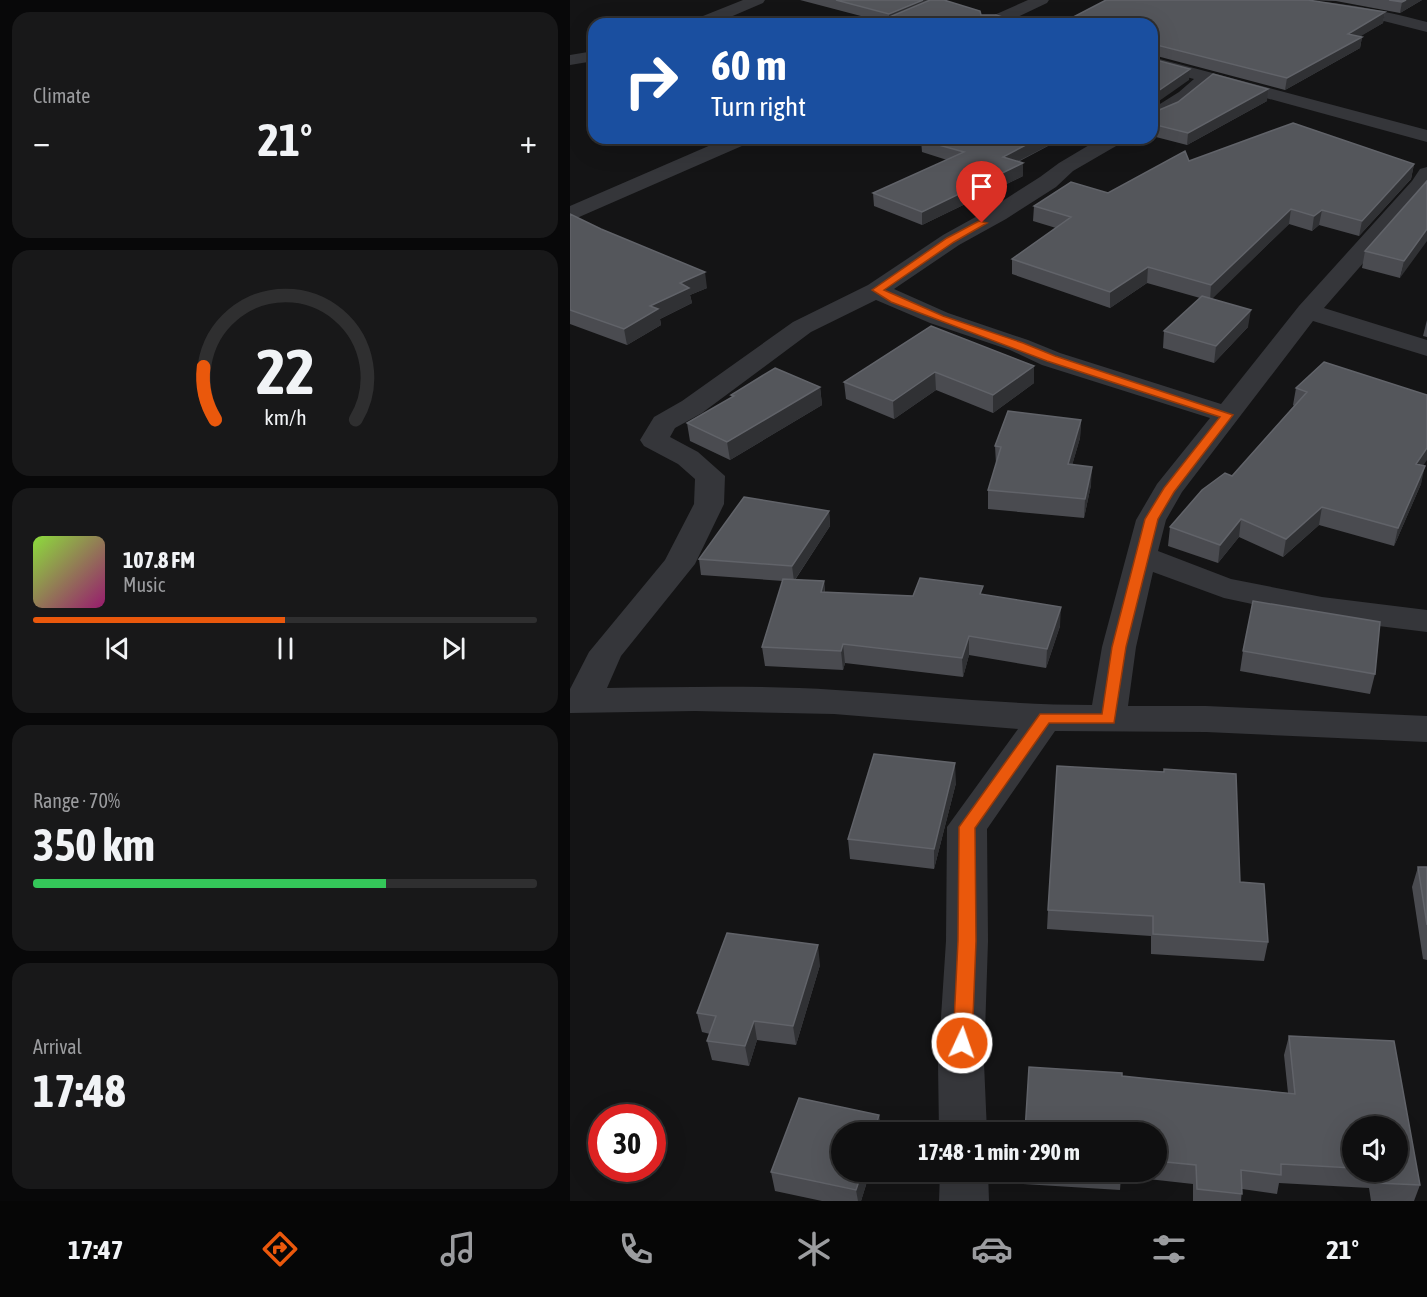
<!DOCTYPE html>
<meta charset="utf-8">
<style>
:root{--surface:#0f0f10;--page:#181819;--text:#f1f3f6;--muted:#9b9c9f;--line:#2f2f30;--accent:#ea580c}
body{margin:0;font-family:"Asap Condensed",sans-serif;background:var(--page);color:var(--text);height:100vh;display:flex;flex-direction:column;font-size:22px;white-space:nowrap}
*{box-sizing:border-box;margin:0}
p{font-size:20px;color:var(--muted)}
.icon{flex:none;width:33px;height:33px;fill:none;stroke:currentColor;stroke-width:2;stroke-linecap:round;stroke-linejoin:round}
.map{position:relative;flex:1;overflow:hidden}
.details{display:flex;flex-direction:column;gap:12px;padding:12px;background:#080809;width:570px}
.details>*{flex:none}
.banner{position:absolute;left:18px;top:18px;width:570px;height:126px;border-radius:18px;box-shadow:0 6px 24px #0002,0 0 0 2px var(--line);background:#1a4fa0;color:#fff;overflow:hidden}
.controls{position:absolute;left:772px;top:1116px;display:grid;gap:12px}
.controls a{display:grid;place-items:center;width:66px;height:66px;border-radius:50%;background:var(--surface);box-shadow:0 6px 24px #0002,0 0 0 2px var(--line);font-size:30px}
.speed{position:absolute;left:18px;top:1104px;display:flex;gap:12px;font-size:30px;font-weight:700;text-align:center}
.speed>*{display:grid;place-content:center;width:78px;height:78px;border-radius:50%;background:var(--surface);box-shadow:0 6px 24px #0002,0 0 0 2px var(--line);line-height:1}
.speed .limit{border:9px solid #d22;background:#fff;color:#111}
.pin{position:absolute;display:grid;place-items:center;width:51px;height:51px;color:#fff;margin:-62px -26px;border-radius:50% 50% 50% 0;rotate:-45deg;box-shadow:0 0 6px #0007}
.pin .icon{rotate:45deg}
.me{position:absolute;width:66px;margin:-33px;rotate:3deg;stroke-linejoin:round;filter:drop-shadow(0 0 4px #0008)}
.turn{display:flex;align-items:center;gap:21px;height:126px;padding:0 24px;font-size:27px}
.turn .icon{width:78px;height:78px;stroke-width:2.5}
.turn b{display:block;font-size:42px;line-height:51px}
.big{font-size:45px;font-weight:700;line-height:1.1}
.details .widget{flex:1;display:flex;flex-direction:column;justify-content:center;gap:9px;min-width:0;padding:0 21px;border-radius:18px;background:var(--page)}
.details .dial{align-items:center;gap:0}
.dial svg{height:156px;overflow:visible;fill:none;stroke:var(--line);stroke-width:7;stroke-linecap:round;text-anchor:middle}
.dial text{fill:var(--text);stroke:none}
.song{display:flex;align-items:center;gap:18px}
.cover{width:72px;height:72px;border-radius:9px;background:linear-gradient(135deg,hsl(90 70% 55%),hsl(320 70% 35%))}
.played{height:6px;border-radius:3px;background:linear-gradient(90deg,var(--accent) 50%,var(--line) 50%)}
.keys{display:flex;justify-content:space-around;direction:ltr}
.heat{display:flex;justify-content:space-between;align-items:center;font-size:33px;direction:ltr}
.charge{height:9px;border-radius:4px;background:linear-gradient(90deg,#34c759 70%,var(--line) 0)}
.trip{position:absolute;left:261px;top:1122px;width:336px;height:60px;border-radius:30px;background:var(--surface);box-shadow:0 6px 24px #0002,0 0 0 2px var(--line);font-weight:700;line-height:60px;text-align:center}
.dock{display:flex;height:96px;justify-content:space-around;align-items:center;background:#060606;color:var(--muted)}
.dock .icon{width:42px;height:42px}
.dock .on{color:var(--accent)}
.dock b{font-size:27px;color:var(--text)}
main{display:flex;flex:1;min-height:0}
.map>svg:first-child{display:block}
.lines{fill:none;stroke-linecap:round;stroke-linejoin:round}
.minor{fill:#35363a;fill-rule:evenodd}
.wall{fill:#4a4b50;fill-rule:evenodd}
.shaded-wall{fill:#303134}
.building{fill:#54565b;stroke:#616369;stroke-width:1.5}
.route{fill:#ea580c;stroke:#983908;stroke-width:1.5}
</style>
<main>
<section class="details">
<div class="widget"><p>Climate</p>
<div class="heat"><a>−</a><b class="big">21°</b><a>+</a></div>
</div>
<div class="widget dial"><svg viewBox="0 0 100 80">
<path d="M14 69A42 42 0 1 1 86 69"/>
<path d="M14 69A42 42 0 0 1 8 42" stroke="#ea580c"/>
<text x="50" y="56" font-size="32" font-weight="700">22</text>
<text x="50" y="72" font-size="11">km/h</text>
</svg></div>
<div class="widget">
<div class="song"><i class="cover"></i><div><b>107.8 FM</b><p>Music</p></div></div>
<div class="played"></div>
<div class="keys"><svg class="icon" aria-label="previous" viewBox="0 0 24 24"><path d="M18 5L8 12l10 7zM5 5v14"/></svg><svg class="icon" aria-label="pause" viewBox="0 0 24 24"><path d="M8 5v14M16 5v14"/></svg><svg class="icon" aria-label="next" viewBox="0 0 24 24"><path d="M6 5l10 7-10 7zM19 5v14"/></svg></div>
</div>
<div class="widget"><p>Range · 70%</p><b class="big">350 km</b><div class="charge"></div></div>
<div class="widget"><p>Arrival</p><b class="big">17:48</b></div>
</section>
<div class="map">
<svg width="857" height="1201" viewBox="0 0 857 1201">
<rect width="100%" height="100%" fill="#141415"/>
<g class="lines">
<path class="minor" d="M173,0h22l-2,3 -49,21h-23l2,-4z
M458,0h21l-2,3 -44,21h-22l2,-4z
M708,0c56,0 95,8 149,22v10l-63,-16 -78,-11z
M24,51v10l-24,4v-10z
M582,57l275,73v12l-216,-59c-17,15 -37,34 -59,40v-14l27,-17 15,-13 -42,-11z
M157,138h27l-3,4 -181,79v-15z
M531,138h25l-3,4 -50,29 -17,16 -50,32 -47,26 -65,44 54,24 80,27 32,13 161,51 78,-98 113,-125 8,-12 7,-2v23l-103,118 103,32v16l-114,-35 -131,171 -16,28 -8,31 73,28 91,18 105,13v22l-105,-13 -98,-21 -71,-26 -17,75 -8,59h78l221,10v26l-221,-10 -151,-1 -68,98 1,112 -4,122 3,69h-48l-1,-69 8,-122 1,-114 71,-98 -184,-15 -139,-3 -125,2v-24l19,-37 76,-92 29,-56 1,-25 -17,-15 -34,-18 -4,-6 14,-23 28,-16 111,-79 75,-37 75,-50 47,-26 50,-32 19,-14zM306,300l54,23 80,27 32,15 168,53 -53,66 -21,36 -34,127 -10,58c-86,0 -171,-10 -256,-15 -76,-5 -153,-3 -229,-2l14,-32 74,-92 29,-60 1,-28 -27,-24 -28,-15 5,-9 27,-15 109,-81z
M370,1172h48l1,29h-50z"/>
</g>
<path class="wall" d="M230,0h146h-1l36,15 -101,6z
M741,0h111l-22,13 -64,-12z
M815,12l-2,11 -23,13 2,1 -2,11 -75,42 -132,-35 -1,-31z
M697,101l-80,44 -35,-9v-23z
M355,138h138l-45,24 5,14 -101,49 -48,-19 -1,-13 74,-33 -25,-8 -1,-12z
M619,161l225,3 -3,15 -52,57 -40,-11 -7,6 -23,-7 -78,75 37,28 -34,36 -51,-15 1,-17 36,-33 -53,-15 -37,25 -98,-34v-15l44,-31 -23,-7 1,-15 74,-13z
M857,181l-27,97 -38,-10 3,-17z
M0,214l137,74 -17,7 2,8 -32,16 1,6 -34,20 -57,-21z
M857,320v17l-4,-1z
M361,326l103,40v17l-41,30 -57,-23 -42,29 -48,-20 -2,-17z
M754,362l99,104 -2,18 -27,62 -75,-21 -36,32 -44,-20 -21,26 -50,-17 2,-19 62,-51 62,-70 -1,-1 3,-17z
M250,387l2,18 -92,55 -40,-19 -3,-18 45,-26 -1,-2z
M511,420l-1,18 -8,27 19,20 -7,33 -96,-9v-19l8,-26 -1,-18z
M259,511l1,15 -35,54 29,1 1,11 88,4 70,-1 77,31 -14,42 -77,-13 -6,22 -118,-14 -2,7 -78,-4 -3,-19 21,-66 -82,-6 -2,-16z
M673,651l132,23 -5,20 -130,-23z
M386,783l-22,86 -84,-10 -2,-20z
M848,867h9v93l-4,-1 -11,-72z
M670,882l28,60 -4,19 -113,-7v-18l-104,-7 1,-19z
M250,965l-24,80 -39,-5 -8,26 -37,-6 -5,-19 3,-7 -8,-2 -5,-19z
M719,1036l131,149 -6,16h-43l-2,-13 -90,-5 -2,11 -35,-5 -1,12h-48v-17l-72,-8 -1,14 -97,-6v-12h133v-40l-34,-56 166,17 -4,-38zM783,1126l45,46h-45z
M229,1098l80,17 2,17h-39v40h28l-9,29h-39l-47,-10 -4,-19z"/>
<path class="shaded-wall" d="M353,0h23l-57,24v-10z
M836,0h16l-22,13 2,-11z
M815,12l-2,11 -37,22 2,-11z
M792,37l-2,11 -75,42 2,-12z
M620,69l-1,11 -37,26v-11z
M698,89l-1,12 -80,44 1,-12z
M469,138h24l-60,31v-12z
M453,163v13l-101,49v-13z
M844,164l-3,15 -52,57 3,-15z
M721,209l-2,15 -79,77 1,-16z
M752,210l-3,15 -7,6 2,-15z
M857,229v12l-27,37 4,-17z
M578,267l-1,16 -37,25v-16z
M135,272l2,16 -17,7 2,8 -32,16 1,6 -34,20 -3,-16 26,-23 30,-23z
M681,310l-3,17 -34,36 2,-17z
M464,366v17l-41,30v-18z
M365,372l1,18 -42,29 -1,-18z
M250,387l2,18 -92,55 -3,-18z
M511,420l-1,18 -13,45 1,-19z
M857,448v12l-15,22 4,-18z
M855,466l-4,18 -27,62 4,-18z
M522,467l-1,18 -7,33 1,-19z
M752,507l-3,18 -36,32 3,-18z
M259,511l1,15 -36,55 -2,-15z
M671,519l-2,18 -21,26 2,-18z
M254,581l1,18 -4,-7z
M491,607l-1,19 -14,42 1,-19z
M399,636v19l-6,22 -1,-19z
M273,644l2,19 -2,7 -2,-19z
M385,763l1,20 -22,86v-20z
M248,945l2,20 -24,80 -3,-19z
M184,1021l3,19 -8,26 -4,-20z
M309,1115l2,17h-7z
M292,1172h8l-9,29h-3l-2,-11z"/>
<path class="building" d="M266,0h87l-34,14z
M360,0h14l36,11 1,4h15l29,9h-152z
M536,0h202l77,12 -37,22 14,3 -75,41 -134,-34 -1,1v-21h-92z
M819,0h17l-4,2z
M582,57v2l38,10 -38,26z
M643,74l55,15 -80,44 -36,-9v-11l26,-11z
M723,123l121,41 -52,57 -40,-11 -8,6 -23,-7 -80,76 -63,-18 -38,25 -98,-33 59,-42 -37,-11 37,-24 37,11 77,-42 4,10z
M355,138h114l-36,19 20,6 -101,49 -49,-19 91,-41 -43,-12z
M857,181v48l-23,32 -39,-10z
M0,214l31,15 104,43 -25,11 9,5 -39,18 8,3 -34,20 -54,-19z
M632,296l49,14 -35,36 -52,-15z
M361,326l103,40 -41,29 -58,-23 -42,29 -49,-19z
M754,362l103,33v53l-11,16 9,2 -27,62 -76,-21 -36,32 -45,-20 -21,26 -50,-18 32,-37 23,-17 7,3 75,-84 -11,-4z
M205,368l45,19 -93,55 -40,-19 47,-27 -3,-1z
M438,411l73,9 -13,44 24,3 -7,32 -97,-9 13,-43 -6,-1z
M174,497l85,14 -37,55 -93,-7z
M350,578l63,8 -3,8 81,13 -14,42 -78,-13 -7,22 -119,-14 -2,7 -79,-4 21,-68 41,2 -3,11 92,4z
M683,601l127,21 -5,52 -132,-23z
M304,754l81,9 -21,86 -86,-10z
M487,766l107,6v-3l72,5 4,108 24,2 4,58 -115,-8v-18l-105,-6z
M848,867h9v58z
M157,933l91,12 -25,81 -39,-5 -9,25 -38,-5 9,-25 -19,-3z
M719,1036l105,5 26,144 -43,-2 -2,-11h23v-46h-45v42l-72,-4v11l-40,-5 1,24 -45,-5 -1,-24 -40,-4v-29h-131l4,-65 93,6v3l173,18z
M229,1098l80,17 -5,17h-32v40h20l-6,18 -85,-18z"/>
<path class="route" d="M409,221l8,2 -33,19 -70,48 59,26 80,27 32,13 178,59 -59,77 -16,27 -32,128 -12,76h-65l-74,105 1,113 -4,102 -3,6 -7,2 -6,-2 -3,-6 5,-102 1,-114 81,-113h62l10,-67 33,-128 19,-31 56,-71 -173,-56 -156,-59 -19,-12 75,-52z"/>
</svg>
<div class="controls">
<a><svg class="icon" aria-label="sound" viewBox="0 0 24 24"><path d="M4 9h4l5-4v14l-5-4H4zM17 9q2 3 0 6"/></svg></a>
</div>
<div class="speed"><div class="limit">30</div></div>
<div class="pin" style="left:412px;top:223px;background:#d93025"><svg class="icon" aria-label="arrive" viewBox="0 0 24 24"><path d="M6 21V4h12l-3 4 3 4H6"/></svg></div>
<svg class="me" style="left:392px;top:1043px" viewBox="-20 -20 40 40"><circle r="17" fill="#ea580c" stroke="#fff" stroke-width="3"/><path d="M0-11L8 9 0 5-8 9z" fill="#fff"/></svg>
<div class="trip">17:48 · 1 min · 290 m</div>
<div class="banner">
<div class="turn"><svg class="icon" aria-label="right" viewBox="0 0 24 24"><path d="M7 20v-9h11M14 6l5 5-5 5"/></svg><div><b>60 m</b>Turn right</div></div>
</div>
</div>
</main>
<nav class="dock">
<b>17:47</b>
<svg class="icon on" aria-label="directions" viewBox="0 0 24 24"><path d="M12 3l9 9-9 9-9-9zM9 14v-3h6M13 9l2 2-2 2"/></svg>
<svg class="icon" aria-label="music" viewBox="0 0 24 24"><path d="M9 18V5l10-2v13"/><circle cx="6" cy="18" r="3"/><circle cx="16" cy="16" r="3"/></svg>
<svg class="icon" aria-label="phone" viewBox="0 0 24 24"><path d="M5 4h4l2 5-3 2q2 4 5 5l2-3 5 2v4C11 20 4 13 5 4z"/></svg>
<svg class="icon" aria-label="climate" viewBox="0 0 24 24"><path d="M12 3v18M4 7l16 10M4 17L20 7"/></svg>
<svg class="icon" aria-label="car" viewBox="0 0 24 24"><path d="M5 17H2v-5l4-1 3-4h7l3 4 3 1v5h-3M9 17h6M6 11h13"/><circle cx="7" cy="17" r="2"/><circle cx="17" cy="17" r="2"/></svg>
<svg class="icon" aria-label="filters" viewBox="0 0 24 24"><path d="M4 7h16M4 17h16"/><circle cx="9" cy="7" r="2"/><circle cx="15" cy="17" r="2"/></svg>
<b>21°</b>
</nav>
